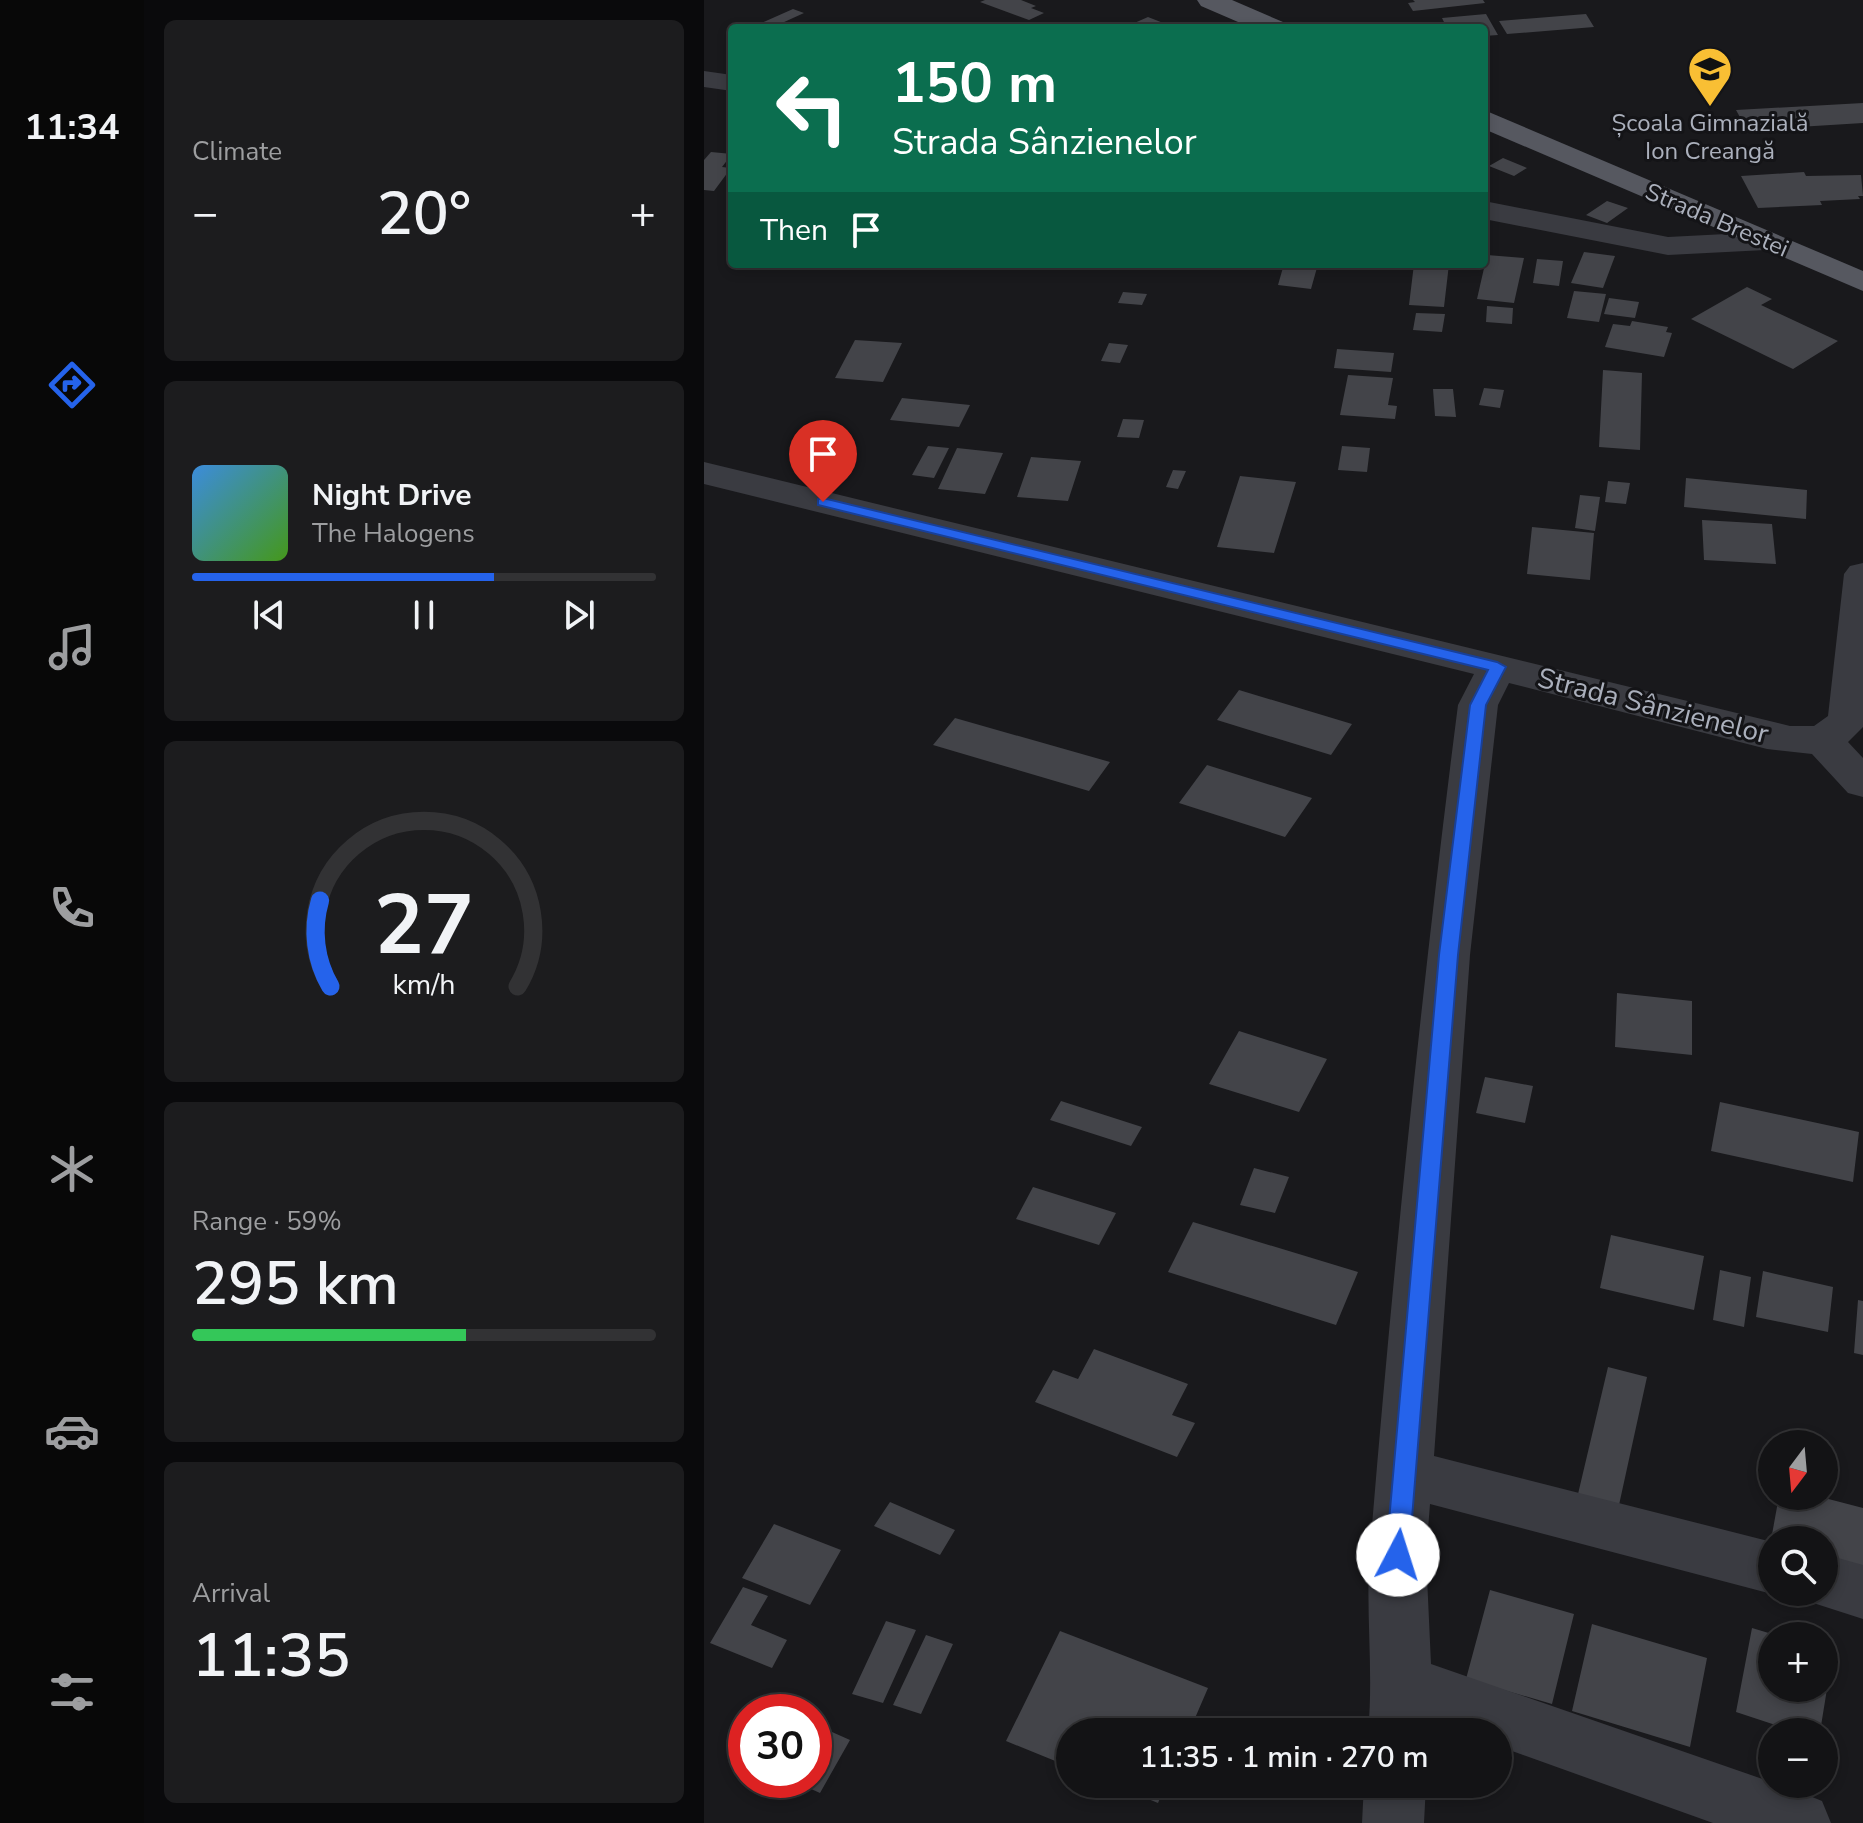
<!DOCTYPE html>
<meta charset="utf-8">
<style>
:root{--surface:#131315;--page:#1c1c1e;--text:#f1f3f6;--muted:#9d9ea0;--line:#323234;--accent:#2563eb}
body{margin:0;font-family:"Nunito Sans",sans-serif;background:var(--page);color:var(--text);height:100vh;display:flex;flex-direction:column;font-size:30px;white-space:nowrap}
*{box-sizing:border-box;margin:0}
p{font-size:26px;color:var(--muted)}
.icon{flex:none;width:44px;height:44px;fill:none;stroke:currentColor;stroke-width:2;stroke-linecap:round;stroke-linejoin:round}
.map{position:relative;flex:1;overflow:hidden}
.panel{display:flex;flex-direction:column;gap:20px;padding:20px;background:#0a0a0c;width:560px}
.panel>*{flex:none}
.top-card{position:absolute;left:24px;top:24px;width:760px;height:244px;border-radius:8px;box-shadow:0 4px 12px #0003,0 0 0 2px var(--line);background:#0b6e4f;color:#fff;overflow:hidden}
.needle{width:52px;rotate:196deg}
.buttons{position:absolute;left:1054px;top:1430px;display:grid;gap:16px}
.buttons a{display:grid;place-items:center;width:80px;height:80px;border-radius:50%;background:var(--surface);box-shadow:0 4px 12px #0003,0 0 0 2px var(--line);font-size:40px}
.speed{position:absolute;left:24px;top:1694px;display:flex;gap:16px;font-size:40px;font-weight:700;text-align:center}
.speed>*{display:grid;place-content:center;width:104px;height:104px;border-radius:50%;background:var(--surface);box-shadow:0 4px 12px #0003,0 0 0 2px var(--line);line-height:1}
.speed .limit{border:12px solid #d22;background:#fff;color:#111}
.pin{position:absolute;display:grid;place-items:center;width:68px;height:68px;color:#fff;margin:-82px -34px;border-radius:50% 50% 50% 0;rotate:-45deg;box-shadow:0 0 8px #0007}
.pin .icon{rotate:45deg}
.me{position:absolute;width:88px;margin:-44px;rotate:5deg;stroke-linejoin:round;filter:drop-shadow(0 0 6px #0008)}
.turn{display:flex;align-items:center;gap:28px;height:168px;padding:0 32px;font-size:36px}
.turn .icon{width:104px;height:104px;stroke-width:2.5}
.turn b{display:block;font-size:56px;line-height:68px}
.then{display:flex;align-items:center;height:76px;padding:0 32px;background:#0003;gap:16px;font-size:30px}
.big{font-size:60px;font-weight:600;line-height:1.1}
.panel .tile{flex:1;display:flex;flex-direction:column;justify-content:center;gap:12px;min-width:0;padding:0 28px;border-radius:12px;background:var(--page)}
.panel .dial{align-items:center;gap:0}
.dial svg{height:208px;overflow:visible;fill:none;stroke:var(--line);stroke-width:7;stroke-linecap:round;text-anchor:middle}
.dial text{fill:var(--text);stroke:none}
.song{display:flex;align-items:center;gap:24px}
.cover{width:96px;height:96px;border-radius:12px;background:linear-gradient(135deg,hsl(210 70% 55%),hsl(100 70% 35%))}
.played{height:8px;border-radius:4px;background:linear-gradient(90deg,var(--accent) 65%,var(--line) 65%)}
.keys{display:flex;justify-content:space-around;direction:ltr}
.heat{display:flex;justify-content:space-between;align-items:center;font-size:44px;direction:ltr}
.charge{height:12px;border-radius:6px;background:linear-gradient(90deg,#34c759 59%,var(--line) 0)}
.trip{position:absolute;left:352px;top:1718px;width:456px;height:80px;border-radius:40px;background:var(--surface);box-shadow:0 4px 12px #0003,0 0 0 2px var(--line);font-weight:600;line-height:80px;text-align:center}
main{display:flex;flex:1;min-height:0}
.tab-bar{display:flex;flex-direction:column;width:144px;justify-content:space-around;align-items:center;background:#080808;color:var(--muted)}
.tab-bar .icon{width:56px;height:56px}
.tab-bar .selected{color:var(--accent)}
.tab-bar b{font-size:36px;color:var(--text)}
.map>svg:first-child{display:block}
.building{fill:#434449}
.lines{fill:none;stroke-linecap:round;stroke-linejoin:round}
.minor{fill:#3a3b41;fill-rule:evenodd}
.major{fill:#565860;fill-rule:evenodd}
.route{fill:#2563eb;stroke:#184099;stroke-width:2}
.labels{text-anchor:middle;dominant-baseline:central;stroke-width:6;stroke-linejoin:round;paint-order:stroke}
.far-poi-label{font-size:24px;fill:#abb0bc;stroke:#141417}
.far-street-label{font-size:24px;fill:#abb0bc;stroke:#141417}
.street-label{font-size:28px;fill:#abb0bc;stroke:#141417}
</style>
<main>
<nav class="tab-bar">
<b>11:34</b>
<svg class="icon selected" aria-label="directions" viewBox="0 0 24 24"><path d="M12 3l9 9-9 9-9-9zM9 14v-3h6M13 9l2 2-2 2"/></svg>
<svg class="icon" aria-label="music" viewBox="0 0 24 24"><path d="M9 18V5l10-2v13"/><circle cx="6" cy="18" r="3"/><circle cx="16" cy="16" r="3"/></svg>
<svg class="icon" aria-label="phone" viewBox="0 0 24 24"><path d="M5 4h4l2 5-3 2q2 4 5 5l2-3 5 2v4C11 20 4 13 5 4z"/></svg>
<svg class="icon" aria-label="climate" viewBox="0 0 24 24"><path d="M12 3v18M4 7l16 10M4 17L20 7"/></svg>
<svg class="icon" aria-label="car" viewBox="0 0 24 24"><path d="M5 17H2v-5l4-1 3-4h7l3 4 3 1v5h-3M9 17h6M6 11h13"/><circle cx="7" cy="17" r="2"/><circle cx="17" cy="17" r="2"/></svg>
<svg class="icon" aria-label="filters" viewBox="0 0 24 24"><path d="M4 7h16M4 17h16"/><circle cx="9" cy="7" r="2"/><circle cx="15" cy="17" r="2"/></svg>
</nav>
<section class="panel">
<div class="tile"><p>Climate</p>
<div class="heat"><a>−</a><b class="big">20°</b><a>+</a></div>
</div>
<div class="tile">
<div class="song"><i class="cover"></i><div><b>Night Drive</b><p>The Halogens</p></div></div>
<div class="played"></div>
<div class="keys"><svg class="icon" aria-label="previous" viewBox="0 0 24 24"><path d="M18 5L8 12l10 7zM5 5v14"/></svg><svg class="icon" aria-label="pause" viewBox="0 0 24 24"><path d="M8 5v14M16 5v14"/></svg><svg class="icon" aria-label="next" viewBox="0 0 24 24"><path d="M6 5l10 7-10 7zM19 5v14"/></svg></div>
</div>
<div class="tile dial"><svg viewBox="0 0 100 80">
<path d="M14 69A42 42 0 1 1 86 69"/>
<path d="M14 69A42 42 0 0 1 10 36" stroke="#2563eb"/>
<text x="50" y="56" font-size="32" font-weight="700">27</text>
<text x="50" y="72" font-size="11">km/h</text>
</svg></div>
<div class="tile"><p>Range · 59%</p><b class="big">295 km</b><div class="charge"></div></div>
<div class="tile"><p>Arrival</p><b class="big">11:35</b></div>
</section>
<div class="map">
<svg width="1159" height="1823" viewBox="0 0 1159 1823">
<rect width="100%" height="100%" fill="#19191c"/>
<path class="building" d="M281,0h36l15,6 -5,2 13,5 -15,7 -49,-18z
M709,0h70l2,3 -72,8 -5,-8 7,-1z
M89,9l11,4 -22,10 4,2 -6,3h-30z
M782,14l12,21 -14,1v-8h-37l-5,-10z
M882,14l8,13 -87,7 -8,-13z
M444,17l28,11h-53z
M1159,103v20l-116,7 -11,-20z
M7,152l21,2 -10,13 9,1 -17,23 -10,-1v-30z
M799,158l24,10 -13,8 -25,-10z
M1100,172l2,4 55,-1 2,21h-5l2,3 -40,2 2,4 -64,3 -17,-32z
M903,201l21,7 -21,15 -21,-8z
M880,252l31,4 -12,32 -32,-5z
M783,255l37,3 -10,45 -37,-4z
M833,259l26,2 -4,25 -26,-3z
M580,264h34l-7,25 -33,-4z
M710,264h35l-5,43 -35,-2z
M1043,287l25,12 -11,6 77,36 -45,28 -102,-50z
M870,291l32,3 -7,28 -32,-4z
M419,292l24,2 -5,11 -24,-2z
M905,298l30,4 -4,16 -31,-4z
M783,306l26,2 -1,16 -26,-2z
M712,313l29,1 -3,18 -29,-2z
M928,321l36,6 -2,5 6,1 -8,24 -59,-10 8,-23 17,2z
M151,340l47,3 -19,39 -48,-4z
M405,343l19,2 -8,18 -19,-2z
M633,349l57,4 -3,19 -57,-4z
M899,370l39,3 -2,77 -41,-3z
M644,375l45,3 -5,27 9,1 -2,13 -55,-4z
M780,388l20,2 -4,18 -21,-3z
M729,389h20l3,28 -21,-1z
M198,398l68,7 -11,22 -69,-7z
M419,419l21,1 -5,18 -22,-1z
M224,446l21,2 -15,30 -22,-3z
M638,446l28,2 -3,24 -29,-2z
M253,448l46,5 -18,41 -47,-5z
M327,457l50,4 -13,40 -51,-4z
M469,470l13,1 -8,18 -12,-2z
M536,476l56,6 -22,71 -57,-6z
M982,478l121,12 -1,29 -122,-12z
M904,481l22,2 -4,21 -21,-2z
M876,495l20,2 -5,34 -20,-3z
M998,520l70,4 4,40 -72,-4z
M828,527l62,6 -4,47 -63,-6z
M535,690l113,34 -21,31 -114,-35z
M251,718l155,44 -21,29 -156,-46z
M503,765l105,33 -27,39 -106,-34z
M913,993l75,8v54l-77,-8z
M535,1031l88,28 -28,53 -90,-28z
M781,1077l48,9 -8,37 -49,-10z
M357,1101l81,26 -11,19 -81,-26z
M1016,1102l139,30 -6,50 -142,-31z
M550,1168l35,9 -14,36 -35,-8z
M329,1187l83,26 -17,32 -83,-26z
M489,1222l165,50 -22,53 -168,-53z
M907,1235l93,21 -10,54 -94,-22z
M1016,1270l31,7 -7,50 -31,-7z
M1059,1271l70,16 -5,45 -72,-15z
M1154,1300l5,1v54l-9,-2z
M390,1349l94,35 -16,31 23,8 -18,34 -142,-55 18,-32 25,9z
M904,1367l39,10 -28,128 -41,-11z
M1075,1496h38l46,12v61l-39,-10v-19h-53z
M186,1502l65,28 -15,25 -66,-29z
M70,1524l67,26 -31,55 -68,-27z
M39,1587l25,9 -17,29 36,15 -15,28 -62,-25z
M786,1590l84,24 -22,90 -86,-25z
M182,1621l30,9 -33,73 -31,-9z
M888,1624l115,34 -17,89 -118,-36z
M1048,1628l20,6v54h52v-39l9,3 -13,80h-23l-61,-20z
M356,1631l148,57 -19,44h-119v35l-64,-26z
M222,1635l27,9 -32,70 -28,-9z
M110,1724l36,16 -30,53 -29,-13h23z
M407,1784h55l-8,19z"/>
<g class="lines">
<path class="minor" d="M0,71l28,4v16l-28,-4z
M780,201l184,36 97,-5 11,2 4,7 -4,7 -11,2 -97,5 -184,-36z
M0,462l1086,264h24l14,-10 16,-142 6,-8 13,-3v164l-15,15 15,16v39l-15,-4 -36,-39 -45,-5 -258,-66 -11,22 -28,250 -36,501 338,86v50h6l-6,2 -342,-90 -4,51 5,109 369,128 22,9 9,22h-118l-215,-77v-14h-39l-30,-11 -1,11h-60c6,-61 -3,-122 2,-182 23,-282 52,-564 88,-845l16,-31 -770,-190z
M1120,1554l39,11v54l-59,-19 -4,-8h24z
M660,1784h62l-2,39h-62z"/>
<path class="major" d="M493,0h35l51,22 4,6h-35l-51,-22z
M780,110l379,161v20l-379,-162z"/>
</g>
<path class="route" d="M119,498l674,164 9,5 -20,38 -28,250 -49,600 -3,7 -8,4 -9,-4 -3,-7 53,-600 31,-250 18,-35 -670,-165v-6z"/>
<defs>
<g id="school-pin" transform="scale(2.3)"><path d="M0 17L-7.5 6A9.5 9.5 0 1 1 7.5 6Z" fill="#f9bf34" stroke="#141417"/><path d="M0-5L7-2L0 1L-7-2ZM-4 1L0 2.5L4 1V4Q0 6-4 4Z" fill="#111"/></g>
</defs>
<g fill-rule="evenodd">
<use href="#school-pin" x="1006" y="69"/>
</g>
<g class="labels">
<g class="far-poi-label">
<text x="1006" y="123">Școala Gimnazială<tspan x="1006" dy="28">Ion Creangă</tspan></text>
</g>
<g class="far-street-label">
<text transform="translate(1013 220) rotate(23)">Strada Brestei</text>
</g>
<g class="street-label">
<text transform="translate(949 706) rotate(14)">Strada Sânzienelor</text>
</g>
</g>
</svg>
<div class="buttons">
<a><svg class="needle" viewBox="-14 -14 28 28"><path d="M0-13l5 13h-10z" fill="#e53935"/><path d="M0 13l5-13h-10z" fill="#9d9ea0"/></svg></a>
<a><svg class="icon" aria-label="search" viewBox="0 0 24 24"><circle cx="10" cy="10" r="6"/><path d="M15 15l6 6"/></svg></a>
<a>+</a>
<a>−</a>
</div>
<div class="speed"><div class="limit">30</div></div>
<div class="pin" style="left:119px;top:502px;background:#d93025"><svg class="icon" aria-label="arrive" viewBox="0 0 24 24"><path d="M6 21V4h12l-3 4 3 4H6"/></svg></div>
<svg class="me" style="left:694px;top:1555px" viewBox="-20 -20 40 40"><circle r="19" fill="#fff"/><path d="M0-13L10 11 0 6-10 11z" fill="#2563eb"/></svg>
<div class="trip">11:35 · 1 min · 270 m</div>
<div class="top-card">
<div class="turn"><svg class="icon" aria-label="left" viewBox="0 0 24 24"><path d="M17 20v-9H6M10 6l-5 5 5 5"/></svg><div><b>150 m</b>Strada Sânzienelor</div></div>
<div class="then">Then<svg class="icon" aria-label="arrive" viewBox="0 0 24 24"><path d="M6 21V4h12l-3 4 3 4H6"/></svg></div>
</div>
</div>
</main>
